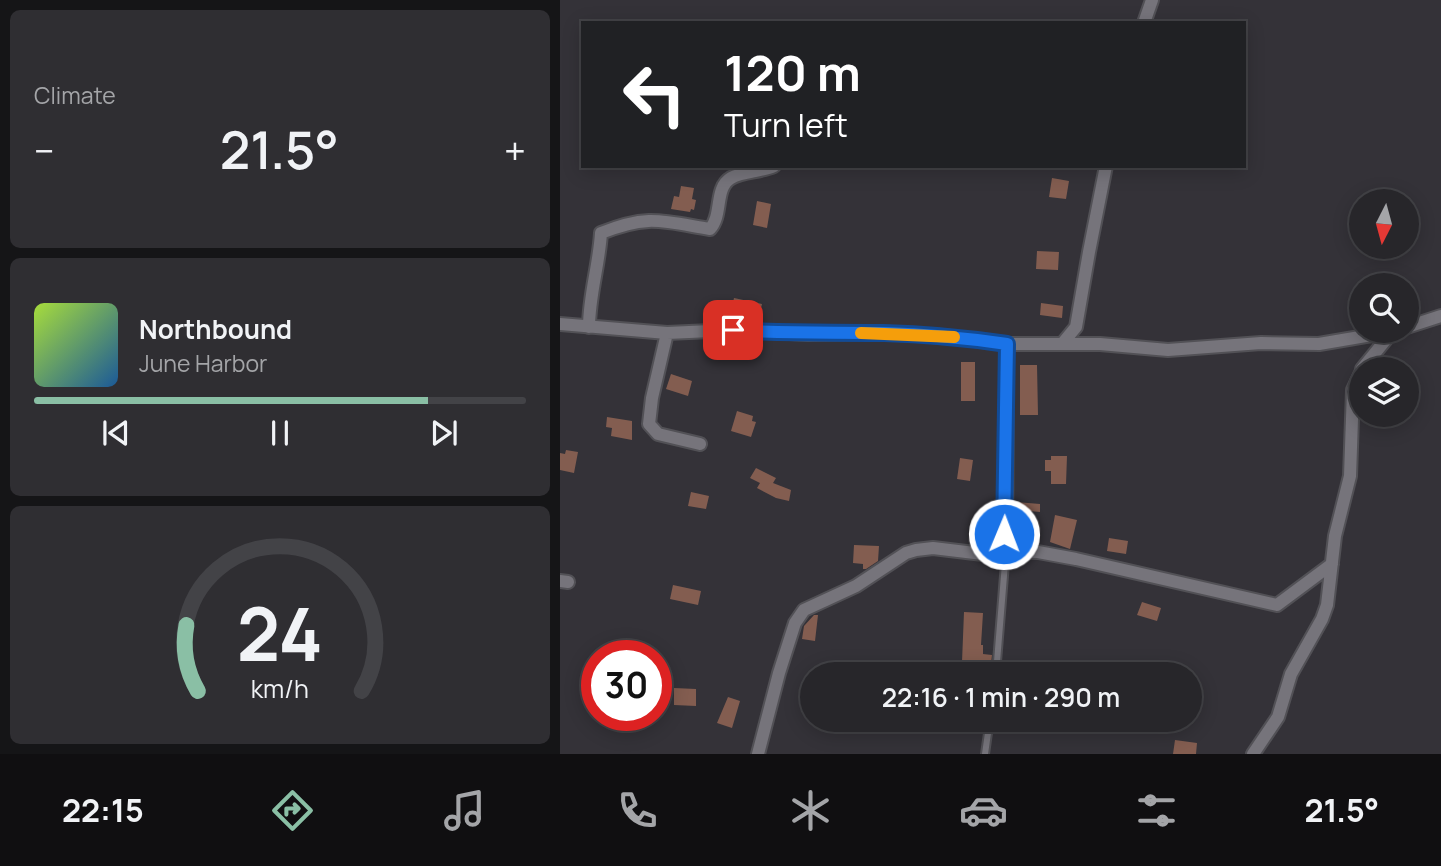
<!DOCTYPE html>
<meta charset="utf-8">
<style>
:root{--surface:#27262a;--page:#2f2e32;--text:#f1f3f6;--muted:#a4a5a8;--line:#434347;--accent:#8abfa5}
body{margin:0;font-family:Manrope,sans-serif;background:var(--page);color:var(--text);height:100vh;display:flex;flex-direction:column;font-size:26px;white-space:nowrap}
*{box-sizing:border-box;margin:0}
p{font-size:23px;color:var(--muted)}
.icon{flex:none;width:38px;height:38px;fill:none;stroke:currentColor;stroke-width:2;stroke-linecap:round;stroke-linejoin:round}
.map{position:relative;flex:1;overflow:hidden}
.sheet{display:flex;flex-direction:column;gap:10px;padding:10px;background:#151517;width:560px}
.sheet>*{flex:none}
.banner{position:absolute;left:21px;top:21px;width:665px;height:147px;border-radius:0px;box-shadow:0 4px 18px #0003,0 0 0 2px var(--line);background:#202124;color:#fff;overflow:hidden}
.needle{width:46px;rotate:186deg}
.tools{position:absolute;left:789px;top:189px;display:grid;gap:14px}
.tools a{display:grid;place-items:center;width:70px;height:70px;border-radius:50%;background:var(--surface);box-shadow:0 4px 18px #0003,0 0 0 2px var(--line);font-size:35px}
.speed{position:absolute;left:21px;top:640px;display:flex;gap:14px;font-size:35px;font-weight:700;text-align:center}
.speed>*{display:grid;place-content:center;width:91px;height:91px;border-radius:50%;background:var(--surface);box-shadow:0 4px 18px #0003,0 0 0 2px var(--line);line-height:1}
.speed .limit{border:10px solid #d22;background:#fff;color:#111}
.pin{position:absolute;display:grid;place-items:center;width:60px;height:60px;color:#fff;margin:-30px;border-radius:14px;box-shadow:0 4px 10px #0006}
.me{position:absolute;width:77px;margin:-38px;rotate:1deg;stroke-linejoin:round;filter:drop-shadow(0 0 5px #0008)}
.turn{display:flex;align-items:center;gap:24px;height:147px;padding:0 28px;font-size:32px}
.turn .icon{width:91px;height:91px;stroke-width:2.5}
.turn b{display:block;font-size:49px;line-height:60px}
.big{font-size:52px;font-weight:600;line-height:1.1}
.sheet .tile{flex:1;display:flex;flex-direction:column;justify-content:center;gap:10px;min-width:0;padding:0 24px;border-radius:10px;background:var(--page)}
.sheet .dial{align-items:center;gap:0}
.dial svg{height:182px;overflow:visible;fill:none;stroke:var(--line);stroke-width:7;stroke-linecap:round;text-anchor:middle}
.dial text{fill:var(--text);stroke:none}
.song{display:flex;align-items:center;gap:21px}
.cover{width:84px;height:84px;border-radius:10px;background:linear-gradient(135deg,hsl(80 70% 55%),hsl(210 70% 35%))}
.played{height:7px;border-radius:4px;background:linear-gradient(90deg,var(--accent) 80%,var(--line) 80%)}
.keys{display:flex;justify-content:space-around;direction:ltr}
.heat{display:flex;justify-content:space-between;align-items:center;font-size:38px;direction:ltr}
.trip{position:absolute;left:240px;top:662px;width:402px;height:70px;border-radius:35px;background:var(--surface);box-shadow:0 4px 18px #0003,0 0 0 2px var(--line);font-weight:600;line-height:70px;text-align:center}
.tabs{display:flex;height:112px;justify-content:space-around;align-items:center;background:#100f11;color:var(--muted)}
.tabs .icon{width:49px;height:49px}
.tabs .on{color:var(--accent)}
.tabs b{font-size:32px;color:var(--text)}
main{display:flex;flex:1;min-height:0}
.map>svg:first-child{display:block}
.building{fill:#835d50}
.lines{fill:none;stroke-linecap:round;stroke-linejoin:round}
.lane-casing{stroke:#525156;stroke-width:10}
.street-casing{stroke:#525156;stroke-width:16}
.lane{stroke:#76747b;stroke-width:6}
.street{stroke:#76747b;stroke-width:12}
.route-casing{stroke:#114b97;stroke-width:18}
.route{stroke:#1a73e8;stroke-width:12}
.slow{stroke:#f59e0b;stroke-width:12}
</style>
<main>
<section class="sheet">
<div class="tile"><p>Climate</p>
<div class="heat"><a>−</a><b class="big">21.5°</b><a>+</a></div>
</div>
<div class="tile">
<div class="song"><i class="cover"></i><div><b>Northbound</b><p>June Harbor</p></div></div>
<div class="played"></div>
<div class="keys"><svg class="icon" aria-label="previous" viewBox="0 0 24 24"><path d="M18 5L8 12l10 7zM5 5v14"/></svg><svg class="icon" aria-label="pause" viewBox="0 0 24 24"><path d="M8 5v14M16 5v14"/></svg><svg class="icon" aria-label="next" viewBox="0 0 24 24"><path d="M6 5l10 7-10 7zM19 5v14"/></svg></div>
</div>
<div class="tile dial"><svg viewBox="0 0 100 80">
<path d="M14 69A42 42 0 1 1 86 69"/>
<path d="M14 69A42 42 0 0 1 9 40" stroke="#8abfa5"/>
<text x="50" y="56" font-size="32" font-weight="700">24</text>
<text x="50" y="72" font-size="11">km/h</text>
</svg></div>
</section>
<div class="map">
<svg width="881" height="754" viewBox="0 0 881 754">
<rect width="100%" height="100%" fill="#343238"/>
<path class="building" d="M492,178l17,3 -3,18 -17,-2z
M121,186l13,2 -2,11 4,1 -2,10 -3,-1 -1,3 -19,-3 3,-13 5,1z
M197,201l14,3 -4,24 -14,-3z
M477,251l22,1 -1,18 -22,-1z
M174,298l28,6 -3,13 -28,-6z
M481,303l22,3 -1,12 -22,-3z
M401,362h14v39h-14z
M460,365h17l1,50h-18z
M111,374l21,7 -4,15 -22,-7z
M177,411l16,5 -1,5 4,1 -5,15 -20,-6z
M47,417l25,4v19l-21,-4 1,-8 -6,-1z
M6,450l12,2 -4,21 -14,-3v-17l5,1z
M491,456h16l-1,28h-15v-13h-6v-11h6z
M400,458l13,2 -3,21 -13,-2z
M196,468l20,10 -3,5 18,7 -2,11 -13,-3 -19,-10 3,-5 -10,-5z
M131,492l18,4 -3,13 -18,-3z
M455,502l25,2v8l-11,-1 -4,24 -9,-2z
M495,515l22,5 -7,29 -20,-7z
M549,538l19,3 -2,13 -19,-3z
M294,545l25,1 -1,15 -12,8h-3v-5l-10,-1z
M113,585l28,6 -3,14 -28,-6z
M582,602l19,6 -4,13 -20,-6z
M404,612l19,1 -2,32h2v9l9,1 -1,9 -29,-2z
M254,615h4l-3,26 -13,-2 2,-13z
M114,688l22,1v17l-22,-1z
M168,697l12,4 -8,27 -15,-5z
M615,740l22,3 -1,11h-23z"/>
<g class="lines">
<g class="lane-casing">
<path id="lane" d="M436,674l10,-123
M425,754l5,-35"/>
</g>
<g class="street-casing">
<path id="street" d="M584,23l8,-23
M0,324l107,9 66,-3 75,4 78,-1 57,3 64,8h93l68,6 93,-7 58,1 76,-13
M29,327c0,-31 10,-62 12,-94 47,-19 61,-12 109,-4 13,-14 4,-41 21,-51 12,-7 30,-6 43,-12
M847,327l34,-11
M107,333l-15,65 -3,26 9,10 42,10
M502,344l14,-17 13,-75 17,-86
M802,369l30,-37
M446,551l32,1 38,7 201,46 55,-41
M0,581l8,1
M198,754l21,-81 16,-50 9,-13 52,-24 50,-33 10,-3 17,-2 50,6 23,-3 1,-207
M693,754l25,-37 13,-43 31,-55 5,-14 8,-69 15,-60 3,-86 9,-19"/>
</g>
<use href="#lane" class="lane"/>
<use href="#street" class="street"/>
</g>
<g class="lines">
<g class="route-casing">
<path id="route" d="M173,330c51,4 100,2 151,3 41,1 82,5 123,11l-3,190"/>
</g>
<use href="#route" class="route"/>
<path class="slow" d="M301,333l93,4"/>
</g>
</svg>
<div class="tools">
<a><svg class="needle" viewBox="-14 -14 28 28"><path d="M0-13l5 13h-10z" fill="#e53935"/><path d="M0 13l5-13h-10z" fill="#a4a5a8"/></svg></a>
<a><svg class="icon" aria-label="search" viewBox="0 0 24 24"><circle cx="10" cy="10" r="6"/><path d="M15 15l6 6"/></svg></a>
<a><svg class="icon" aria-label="layers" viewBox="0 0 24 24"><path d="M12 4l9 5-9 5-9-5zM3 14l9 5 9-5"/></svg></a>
</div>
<div class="speed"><div class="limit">30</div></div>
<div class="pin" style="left:173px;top:330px;background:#d93025"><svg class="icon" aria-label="arrive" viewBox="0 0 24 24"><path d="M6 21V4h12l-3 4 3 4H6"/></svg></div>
<svg class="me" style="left:444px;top:534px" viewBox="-20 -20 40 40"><circle r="17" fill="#1a73e8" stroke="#fff" stroke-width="3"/><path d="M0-11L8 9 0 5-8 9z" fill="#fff"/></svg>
<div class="trip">22:16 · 1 min · 290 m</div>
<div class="banner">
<div class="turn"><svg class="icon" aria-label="left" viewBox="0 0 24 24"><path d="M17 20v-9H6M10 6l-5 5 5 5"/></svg><div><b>120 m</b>Turn left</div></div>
</div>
</div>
</main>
<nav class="tabs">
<b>22:15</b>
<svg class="icon on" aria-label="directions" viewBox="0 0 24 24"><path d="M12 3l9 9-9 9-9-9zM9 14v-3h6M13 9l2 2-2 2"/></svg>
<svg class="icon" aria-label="music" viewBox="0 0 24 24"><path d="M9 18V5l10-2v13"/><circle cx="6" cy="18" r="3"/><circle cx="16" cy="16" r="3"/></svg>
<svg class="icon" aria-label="phone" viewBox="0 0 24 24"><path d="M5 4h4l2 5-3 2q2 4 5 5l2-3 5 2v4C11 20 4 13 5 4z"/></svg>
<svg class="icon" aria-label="climate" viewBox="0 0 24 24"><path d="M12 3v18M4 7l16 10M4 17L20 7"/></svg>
<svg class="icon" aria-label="car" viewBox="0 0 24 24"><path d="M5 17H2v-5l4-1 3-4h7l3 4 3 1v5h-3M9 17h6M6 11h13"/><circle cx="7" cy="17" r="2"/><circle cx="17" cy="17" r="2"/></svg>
<svg class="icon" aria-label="filters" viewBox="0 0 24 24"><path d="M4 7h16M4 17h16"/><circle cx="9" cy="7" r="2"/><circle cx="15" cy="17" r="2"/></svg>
<b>21.5°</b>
</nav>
